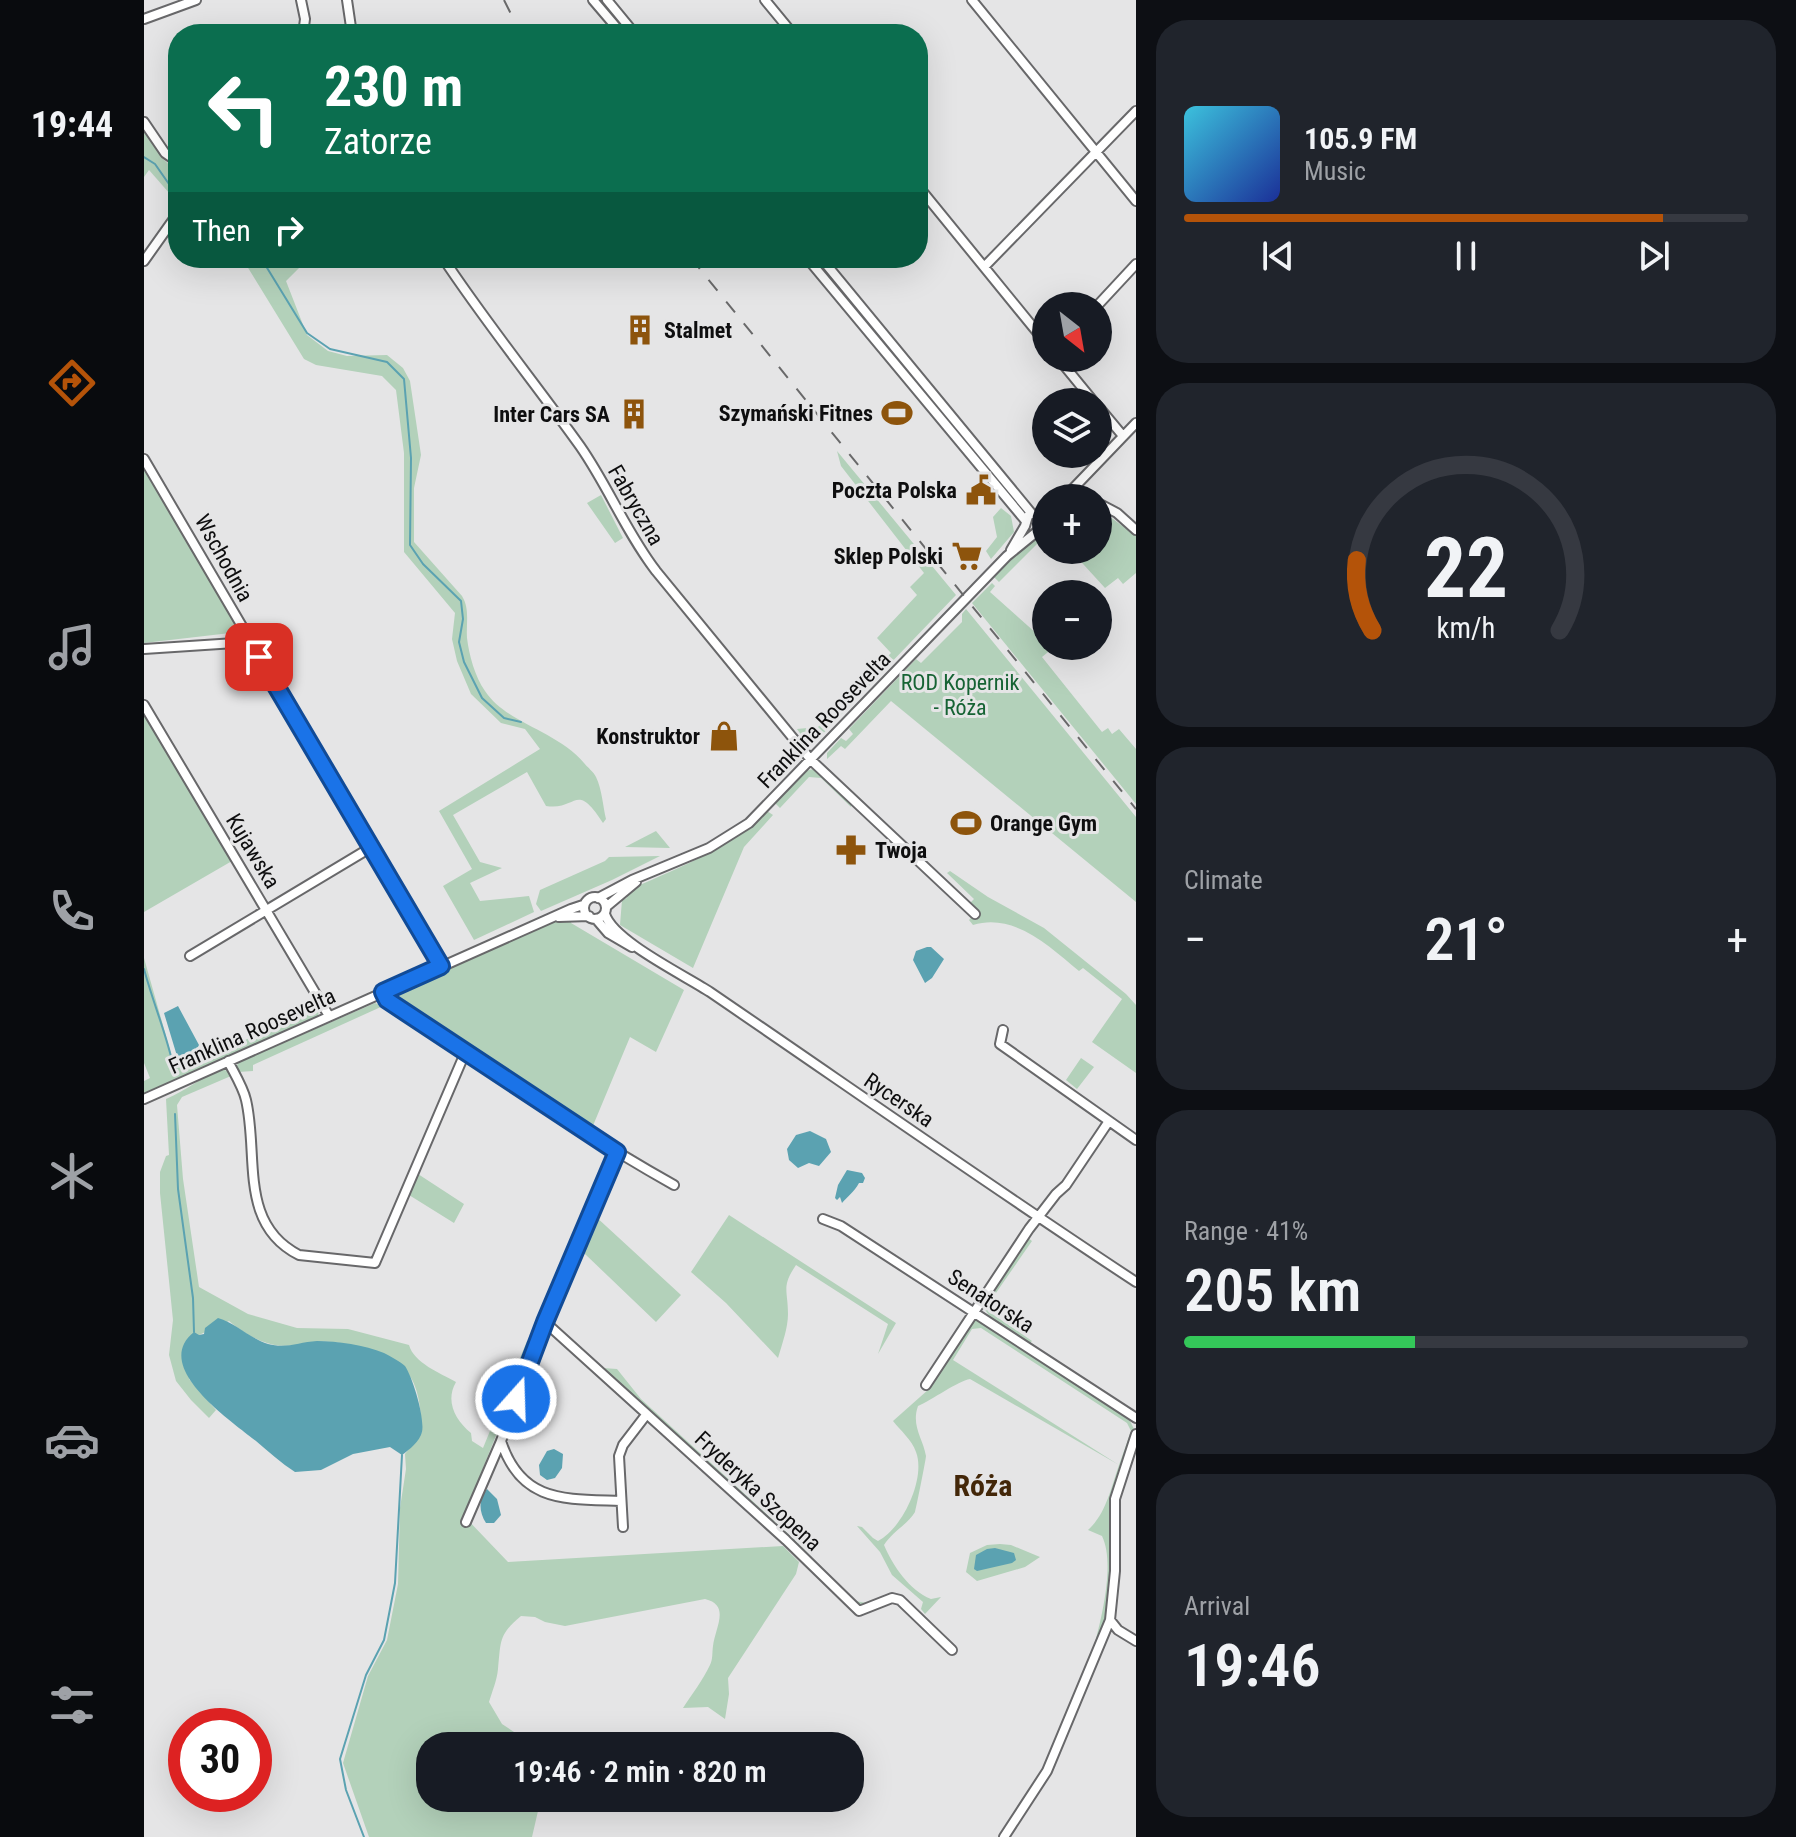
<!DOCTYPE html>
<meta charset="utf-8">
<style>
:root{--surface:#171b24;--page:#20242c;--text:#f1f3f6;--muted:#9ea1a6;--line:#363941;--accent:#b45309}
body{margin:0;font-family:"Roboto Condensed",sans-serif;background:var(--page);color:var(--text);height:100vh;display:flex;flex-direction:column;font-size:30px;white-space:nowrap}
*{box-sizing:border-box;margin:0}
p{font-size:26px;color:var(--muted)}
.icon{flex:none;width:44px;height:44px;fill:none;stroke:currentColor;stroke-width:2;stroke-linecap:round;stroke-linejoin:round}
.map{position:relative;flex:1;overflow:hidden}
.panel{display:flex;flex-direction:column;gap:20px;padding:20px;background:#0d0f14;width:660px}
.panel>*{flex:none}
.hud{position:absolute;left:24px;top:24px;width:760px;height:244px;border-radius:32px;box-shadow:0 8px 32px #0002;background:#0b6e4f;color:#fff;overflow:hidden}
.needle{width:52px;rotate:149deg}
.fabs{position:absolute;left:888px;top:292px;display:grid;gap:16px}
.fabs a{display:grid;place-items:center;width:80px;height:80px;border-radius:50%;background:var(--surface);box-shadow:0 8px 32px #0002;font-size:40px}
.speed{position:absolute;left:24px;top:1708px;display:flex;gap:16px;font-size:40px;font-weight:700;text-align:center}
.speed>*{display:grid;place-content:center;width:104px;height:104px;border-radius:50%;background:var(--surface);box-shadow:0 8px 32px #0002;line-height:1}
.speed .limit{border:12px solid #d22;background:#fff;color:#111}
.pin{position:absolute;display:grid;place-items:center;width:68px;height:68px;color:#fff;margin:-34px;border-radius:16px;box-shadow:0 4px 12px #0006}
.me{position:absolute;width:88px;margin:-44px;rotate:20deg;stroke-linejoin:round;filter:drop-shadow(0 0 6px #0008)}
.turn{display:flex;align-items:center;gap:28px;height:168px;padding:0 24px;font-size:36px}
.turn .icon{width:104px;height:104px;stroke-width:2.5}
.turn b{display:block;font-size:56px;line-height:68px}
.then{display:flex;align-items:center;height:76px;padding:0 24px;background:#0003;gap:16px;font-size:30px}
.big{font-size:60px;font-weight:600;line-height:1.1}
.panel .tile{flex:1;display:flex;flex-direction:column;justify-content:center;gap:12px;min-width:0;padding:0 28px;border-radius:32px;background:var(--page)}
.panel .dial{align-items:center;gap:0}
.dial svg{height:208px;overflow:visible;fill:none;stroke:var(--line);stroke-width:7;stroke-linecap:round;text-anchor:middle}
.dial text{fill:var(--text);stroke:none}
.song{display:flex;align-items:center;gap:24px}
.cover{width:96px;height:96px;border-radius:12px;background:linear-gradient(135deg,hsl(190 70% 55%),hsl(230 70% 35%))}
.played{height:8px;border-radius:4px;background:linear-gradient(90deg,var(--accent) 85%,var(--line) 85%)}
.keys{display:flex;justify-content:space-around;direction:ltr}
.heat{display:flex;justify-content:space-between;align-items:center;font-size:44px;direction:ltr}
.charge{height:12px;border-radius:6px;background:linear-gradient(90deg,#34c759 41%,var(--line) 0)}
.trip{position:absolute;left:272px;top:1732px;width:448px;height:80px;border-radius:32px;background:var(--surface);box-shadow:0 8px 32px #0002;font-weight:600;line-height:80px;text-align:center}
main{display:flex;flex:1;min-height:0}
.tabs{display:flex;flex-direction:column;width:144px;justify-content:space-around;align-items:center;background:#090b0e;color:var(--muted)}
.tabs .icon{width:56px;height:56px}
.tabs .current{color:var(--accent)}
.tabs b{font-size:36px;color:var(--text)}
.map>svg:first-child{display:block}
.green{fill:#b3d1ba;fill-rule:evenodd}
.water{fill:#5ba2b1}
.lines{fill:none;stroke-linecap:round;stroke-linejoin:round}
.stream{stroke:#5ba2b1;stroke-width:2}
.minor-casing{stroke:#68686a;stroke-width:12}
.minor{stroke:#fff;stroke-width:8}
.rail{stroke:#69696a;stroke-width:2;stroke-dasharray:14 14;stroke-linecap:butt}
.route-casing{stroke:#114b97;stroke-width:20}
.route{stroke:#1a73e8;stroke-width:14}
.labels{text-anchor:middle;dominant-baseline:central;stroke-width:6;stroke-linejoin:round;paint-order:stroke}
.poi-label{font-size:22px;font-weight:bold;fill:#0e0e0f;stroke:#e5e5e6;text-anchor:end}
.street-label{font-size:22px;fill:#0e0e0f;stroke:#e5e5e6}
.park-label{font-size:22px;fill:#166334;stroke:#e5e5e6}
.district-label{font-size:30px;font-weight:bold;fill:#432709;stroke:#e5e5e6}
</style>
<main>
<nav class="tabs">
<b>19:44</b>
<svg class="icon current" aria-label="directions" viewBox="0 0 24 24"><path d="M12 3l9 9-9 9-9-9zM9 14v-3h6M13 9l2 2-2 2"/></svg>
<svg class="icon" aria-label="music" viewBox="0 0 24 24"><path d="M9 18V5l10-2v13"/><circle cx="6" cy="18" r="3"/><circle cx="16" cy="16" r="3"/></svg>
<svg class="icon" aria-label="phone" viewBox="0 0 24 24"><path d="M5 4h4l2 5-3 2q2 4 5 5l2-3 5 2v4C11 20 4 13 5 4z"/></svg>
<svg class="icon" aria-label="climate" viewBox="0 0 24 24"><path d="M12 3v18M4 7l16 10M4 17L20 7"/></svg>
<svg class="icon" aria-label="car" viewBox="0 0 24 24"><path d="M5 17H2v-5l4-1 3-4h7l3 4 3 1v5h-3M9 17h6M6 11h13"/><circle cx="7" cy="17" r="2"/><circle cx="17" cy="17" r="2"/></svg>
<svg class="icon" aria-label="filters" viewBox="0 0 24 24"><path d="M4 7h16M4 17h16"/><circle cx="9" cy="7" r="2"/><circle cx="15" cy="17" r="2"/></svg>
</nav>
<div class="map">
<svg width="992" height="1837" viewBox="0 0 992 1837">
<rect width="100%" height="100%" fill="#e5e5e6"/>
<path class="green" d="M0,132l18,26 16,15 -1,29 -28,-32 -5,7z
M98,258h53l6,8 -15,15 21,54 21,16 19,5 40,-1 16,13 7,13 11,74 -7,33v54l48,54c8,13 4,27 5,42 2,17 8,39 18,53 22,33 71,39 99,72 3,4 10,9 12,14 6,12 7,30 10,42l-3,4c-28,-43 -25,-12 -57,-17l-19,-34 -74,43 27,47 22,6 -32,15 10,18 49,-5 5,16 -60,28 -31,-54 29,-17 -33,-58 101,-62 -15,-20 -24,-6 -30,-29 -14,-33 -5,-22 3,-26 -51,-61v-99l-8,-63 -14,-14 -66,-11 -12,-6z
M693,451l119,144 -141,147 -11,-3 -7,-10 21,-2 73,-74 -14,-15 40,-43 -7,-8 14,-14 -83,-107z
M0,466l95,166 -95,11z
M457,495l22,43 -8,5 -28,-40z
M857,508l10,8 3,16 -23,27 -5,-8 11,-14 -4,-20z
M954,508l38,28v37l-13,11 -5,-6 -13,10 -32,-35 4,-3h21z
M891,535l7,4 -43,43 -5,-5z
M848,583l3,3 -5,6 56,50v4l7,2 -11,9 60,75 6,-4 4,6 7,-5 17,20v55l-164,-201z
M822,609l170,208v85l-245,-201 -46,48 -4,-3 -14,13v-6l14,-15 5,3 7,-7 -4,-5 67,-70 5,4 41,-41v-8z
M0,713l88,148 -88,51z
M669,769l38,33v5l-30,-29 -12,-1 -29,31 -5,-5 31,-32z
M623,811l6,4 -29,32 -51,121 -73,-43 2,-25 5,-2 -3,-6c51,-23 104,-42 143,-81z
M512,831l14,17 -45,-1z
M516,856l-48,24 -71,31 -5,-7 4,-14 65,-29 4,-4z
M806,871l38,26 56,31 82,66 10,11v68l-44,-31 30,-43 -39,-31 -4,3c-29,-24 -65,-59 -106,-46l-4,-5 8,-8 -8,-8 5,-5 -27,-26z
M426,917l1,6 113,67 -28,62 -26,-15 -38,91 -200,-127 -1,-8 160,-71z
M0,958l31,110 144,-58 -1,6 -174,77v-12l6,-3 -6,-15z
M231,1003l8,3 -130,59v6l-15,1 -2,-5 3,-5z
M937,1058l13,9 -17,22 -11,-9z
M78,1069l5,2 4,5 -49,21 -5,8 6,74 16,108 49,27 49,14 51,1 61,16c5,18 31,28 47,37 -11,19 -1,38 15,51l1,8 11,7 44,-107 5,4 -68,171 44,46 275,-16 16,16 -3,12 -68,104 1,16 -4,25 -17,-12 -25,1c9,-14 20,-28 27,-43 3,-6 2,-12 3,-19 2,-18 18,-41 -8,-47l-140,27 -20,-4 -10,-5 -14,-1c-23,19 -20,26 -23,53 -1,11 -6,23 -9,33l13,22 33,22h-105v52h111l-9,39h-163l-26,-74 25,-87 19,-36 11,-56 2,-76 6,-39 -1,-15 17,-22c-2,-52 -11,-72 -63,-85 -13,-3 -30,-7 -43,-5 -17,2 -32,7 -49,1 -14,-4 -27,-13 -38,-22l-30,14 -10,44 27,31 -7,8 -18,-18 -15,-19 -7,-26 4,-35 -13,-127v-21l6,-16 3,-1 -3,-56c21,-9 34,-21 56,-30z
M274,1174l46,30 -10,19 -45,-28z
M450,1215l87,80 -25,27 -71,-68 -3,-9z
M585,1215l167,108 -18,31 10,-30 -92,-59c-15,22 -8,25 -8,49 0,14 -6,30 -10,44l-52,-55 -35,-31z
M884,1238l4,3 -43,62 2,10 41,28 -2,2 -40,-26 -6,-9 2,-7z
M834,1319l152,102 4,8 -22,65 -3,24 3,48 -9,68 -45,111 -21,37 52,-117c9,-33 28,-98 13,-129l-14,-6c18,-16 23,-42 31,-65l-149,-86c-12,2 -38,21 -52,27 -7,20 5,32 8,50 0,3 -10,53 -11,56 -7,12 -23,20 -31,33 9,21 25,45 47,54l10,-2 -16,17 -4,-5 2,-7 -31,-27 -12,-23 -23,-26 5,1 11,11 5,3c25,-13 48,-63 38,-89 -4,-12 -16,-22 -23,-31l36,-32 -2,-2 46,-67zM837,1328l146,95 4,8 -12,34 -166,-105 19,-31z
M410,1323l49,45 14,1 24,30 153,140 61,62 12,2 -11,2z
M856,1544l11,1 29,12 -15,10 -48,14 -11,-9 4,-19 17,-8z"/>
<path class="water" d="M783,947h4l13,12 -12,19 -7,5 -12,-23 3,-9z
M34,1006l21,39 -4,7 -15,6 -3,-2 -13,-43z
M666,1131l16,8 5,13 -12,14 -10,-3 -11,5 -9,-8 -2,-11 9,-14z
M703,1170l15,3 3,5 -2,5h-4c-5,9 -11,13 -17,20l-2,-6 -3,3 -2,-2 3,-13z
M74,1318c18,5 31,20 50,26 18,5 31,-2 49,-3 20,0 48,4 67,12 6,3 17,9 21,13 8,12 20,52 17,66 -2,9 -13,18 -20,23l-12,-8 -37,7 -32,16 -26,2c-14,-9 -26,-20 -39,-31 -23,-19 -106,-74 -62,-109l5,3 5,-1 1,-6z
M410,1449l9,5 -1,14 -7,10 -8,2 -7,-5 -1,-10 8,-14z
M343,1489l10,10 4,16 -7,8h-8c-7,-11 -8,-24 1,-34z
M851,1548l19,5 2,7 -4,3 -35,8 -3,-2 2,-14 11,-6z"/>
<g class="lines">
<path class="stream" d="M0,157l11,7 23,33
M117,258l46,75 23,16 57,13 17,17 7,79 -1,87 13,19 38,37 2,18 -4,23 5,20 18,36 22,20 17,4
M0,969c9,34 23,66 30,100
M31,1114l3,75 15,109 1,34
M220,1837l-18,-47 -6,-31 26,-84 18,-35 11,-57 7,-128"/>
<g class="minor-casing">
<path id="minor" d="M157,0l4,19 -2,15
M203,0l5,34
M449,0l29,34
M463,0l28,34
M621,0l28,34
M828,0l164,201
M0,19l52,-19
M0,122l21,31 13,9
M774,186l128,157
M299,258c43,65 92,125 137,188 28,40 46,86 76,125l155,189 164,154
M663,258l218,262
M677,258l211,256
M0,261l34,-48
M840,267l152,-156
M953,306l39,-42
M914,358l36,44
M954,406l25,30
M0,459l297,507
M931,487l14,11
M920,498l72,-75
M954,503l19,10 19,17
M896,516l6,-5
M867,550l14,-24 3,-10
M0,649l106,-7
M0,705l185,311
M440 908a11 11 0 1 1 22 0a11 11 0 1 1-22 0Z
M454,898l34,-18 77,-32 40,-25 258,-267 32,-26 7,-10
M462,907l30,-25
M461,914c8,27 81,62 105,78 142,97 283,196 426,290
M415,917l30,-1
M452,919l12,14 24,14
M46,956l180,-108
M239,992l8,12c94,62 185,126 283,181
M859,1030l-3,14 136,96
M84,1061c6,12 15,26 18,39 13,55 -8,124 53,155l76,8 90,-210
M0,1099l427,-190 12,-4
M679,1219l18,7 295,192
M401,1322l241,218 73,71 33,-13 8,2 52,50
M782,1385l103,-156 27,-35 10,-9 43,-64
M357,1441c20,62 64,58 119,60
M322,1522l35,-81 44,-119 72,-170
M479,1527l-4,-71 4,-11 23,-30
M966,1620l8,10 18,11
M860,1837l43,-66 63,-151 5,-49v-72l21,-65"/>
</g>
<use href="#minor" class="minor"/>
<path class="rail" d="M360,0l17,34
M547,258l445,551"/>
</g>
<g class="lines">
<g class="route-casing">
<path id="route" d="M115,657l182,309 -58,26 4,8 230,152 -72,170 -29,77"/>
</g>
<use href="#route" class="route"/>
</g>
<defs>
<g id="building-bare" transform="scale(2.4)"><path d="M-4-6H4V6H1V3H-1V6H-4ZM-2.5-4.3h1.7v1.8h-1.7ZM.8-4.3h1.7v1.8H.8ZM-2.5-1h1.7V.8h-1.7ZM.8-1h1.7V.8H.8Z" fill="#8d540c" stroke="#e5e5e6" stroke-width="2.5" paint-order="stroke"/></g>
<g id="stadium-bare" transform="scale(2.4)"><path d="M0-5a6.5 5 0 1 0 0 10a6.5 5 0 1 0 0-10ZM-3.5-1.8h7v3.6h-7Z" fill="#8d540c" stroke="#e5e5e6" stroke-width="2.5" paint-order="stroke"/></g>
<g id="civic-bare" transform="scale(2.4)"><path d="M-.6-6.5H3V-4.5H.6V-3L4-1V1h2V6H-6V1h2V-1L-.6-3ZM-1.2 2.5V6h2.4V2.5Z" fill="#8d540c" stroke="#e5e5e6" stroke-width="2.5" paint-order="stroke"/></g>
<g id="supermarket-bare" transform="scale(2.4)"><path d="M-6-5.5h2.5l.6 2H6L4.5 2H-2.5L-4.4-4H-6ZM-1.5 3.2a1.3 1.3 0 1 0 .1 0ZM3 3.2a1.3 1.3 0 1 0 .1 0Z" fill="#8d540c" stroke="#e5e5e6" stroke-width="2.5" paint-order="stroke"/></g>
<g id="shop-bare" transform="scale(2.4)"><path d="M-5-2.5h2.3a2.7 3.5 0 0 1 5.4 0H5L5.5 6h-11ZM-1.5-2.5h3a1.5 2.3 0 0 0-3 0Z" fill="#8d540c" stroke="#e5e5e6" stroke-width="2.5" paint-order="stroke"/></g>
<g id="pharmacy-bare" transform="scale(2.4)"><path d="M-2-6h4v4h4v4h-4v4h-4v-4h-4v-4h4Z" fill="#8d540c" stroke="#e5e5e6" stroke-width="2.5" paint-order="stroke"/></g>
</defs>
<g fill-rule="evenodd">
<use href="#building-bare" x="496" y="330"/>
<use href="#stadium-bare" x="753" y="413"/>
<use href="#building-bare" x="490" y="414"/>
<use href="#civic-bare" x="837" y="490"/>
<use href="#supermarket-bare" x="823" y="556"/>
<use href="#shop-bare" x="580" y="736"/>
<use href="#stadium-bare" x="822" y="823"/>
<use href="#pharmacy-bare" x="707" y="850"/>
</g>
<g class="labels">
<g class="poi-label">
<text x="520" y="330" text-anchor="start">Stalmet</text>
<text x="729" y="413">Szymański Fitnes</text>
<text x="466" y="414">Inter Cars SA</text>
<text x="813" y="490">Poczta Polska</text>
<text x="799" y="556">Sklep Polski</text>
<text x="556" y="736">Konstruktor</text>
<text x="846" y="823" text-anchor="start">Orange Gym</text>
<text x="731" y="850" text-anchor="start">Twoja</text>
</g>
<g class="street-label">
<text transform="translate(492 505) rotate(60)">Fabryczna</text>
<text transform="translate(80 558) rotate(61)">Wschodnia</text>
<text transform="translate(680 720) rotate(-46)">Franklina Roosevelta</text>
<text transform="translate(109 851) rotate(59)">Kujawska</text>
<text transform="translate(108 1031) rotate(-24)">Franklina Roosevelta</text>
<text transform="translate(755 1100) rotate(34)">Rycerska</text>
<text transform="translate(847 1301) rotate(33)">Senatorska</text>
<text transform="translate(614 1491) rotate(43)">Fryderyka Szopena</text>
</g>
<g class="park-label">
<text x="816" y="682">ROD Kopernik<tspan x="816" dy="25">- Róża</tspan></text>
</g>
<g class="district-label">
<text x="839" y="1485">Róża</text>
</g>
</g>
</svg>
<div class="fabs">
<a><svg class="needle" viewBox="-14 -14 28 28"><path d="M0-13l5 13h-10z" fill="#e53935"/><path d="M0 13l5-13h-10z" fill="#9ea1a6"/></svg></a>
<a><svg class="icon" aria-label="layers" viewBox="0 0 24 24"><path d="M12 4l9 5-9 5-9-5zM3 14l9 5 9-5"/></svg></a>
<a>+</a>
<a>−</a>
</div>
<div class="speed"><div class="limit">30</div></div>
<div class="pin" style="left:115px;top:657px;background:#d93025"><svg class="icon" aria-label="arrive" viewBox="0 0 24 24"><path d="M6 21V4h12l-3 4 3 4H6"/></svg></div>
<svg class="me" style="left:372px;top:1399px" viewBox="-20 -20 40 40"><circle r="17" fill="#1a73e8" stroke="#fff" stroke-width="3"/><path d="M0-11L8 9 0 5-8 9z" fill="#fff"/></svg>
<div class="trip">19:46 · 2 min · 820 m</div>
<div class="hud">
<div class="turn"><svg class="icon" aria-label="left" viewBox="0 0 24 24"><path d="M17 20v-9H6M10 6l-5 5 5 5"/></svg><div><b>230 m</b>Zatorze</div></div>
<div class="then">Then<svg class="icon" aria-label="right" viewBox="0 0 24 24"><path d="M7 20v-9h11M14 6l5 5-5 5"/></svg></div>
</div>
</div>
<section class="panel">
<div class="tile">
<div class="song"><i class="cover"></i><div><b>105.9 FM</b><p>Music</p></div></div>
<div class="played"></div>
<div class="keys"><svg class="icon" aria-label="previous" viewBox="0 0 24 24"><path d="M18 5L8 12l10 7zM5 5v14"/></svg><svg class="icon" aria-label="pause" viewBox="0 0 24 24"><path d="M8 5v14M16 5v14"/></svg><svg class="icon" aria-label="next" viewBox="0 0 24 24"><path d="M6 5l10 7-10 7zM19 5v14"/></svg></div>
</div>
<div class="tile dial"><svg viewBox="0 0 100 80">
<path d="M14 69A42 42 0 1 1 86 69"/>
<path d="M14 69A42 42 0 0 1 8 42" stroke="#b45309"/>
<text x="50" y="56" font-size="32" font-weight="700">22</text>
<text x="50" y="72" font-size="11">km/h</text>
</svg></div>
<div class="tile"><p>Climate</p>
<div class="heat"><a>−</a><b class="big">21°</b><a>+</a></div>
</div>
<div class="tile"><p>Range · 41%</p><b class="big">205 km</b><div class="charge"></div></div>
<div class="tile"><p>Arrival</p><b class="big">19:46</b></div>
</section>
</main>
